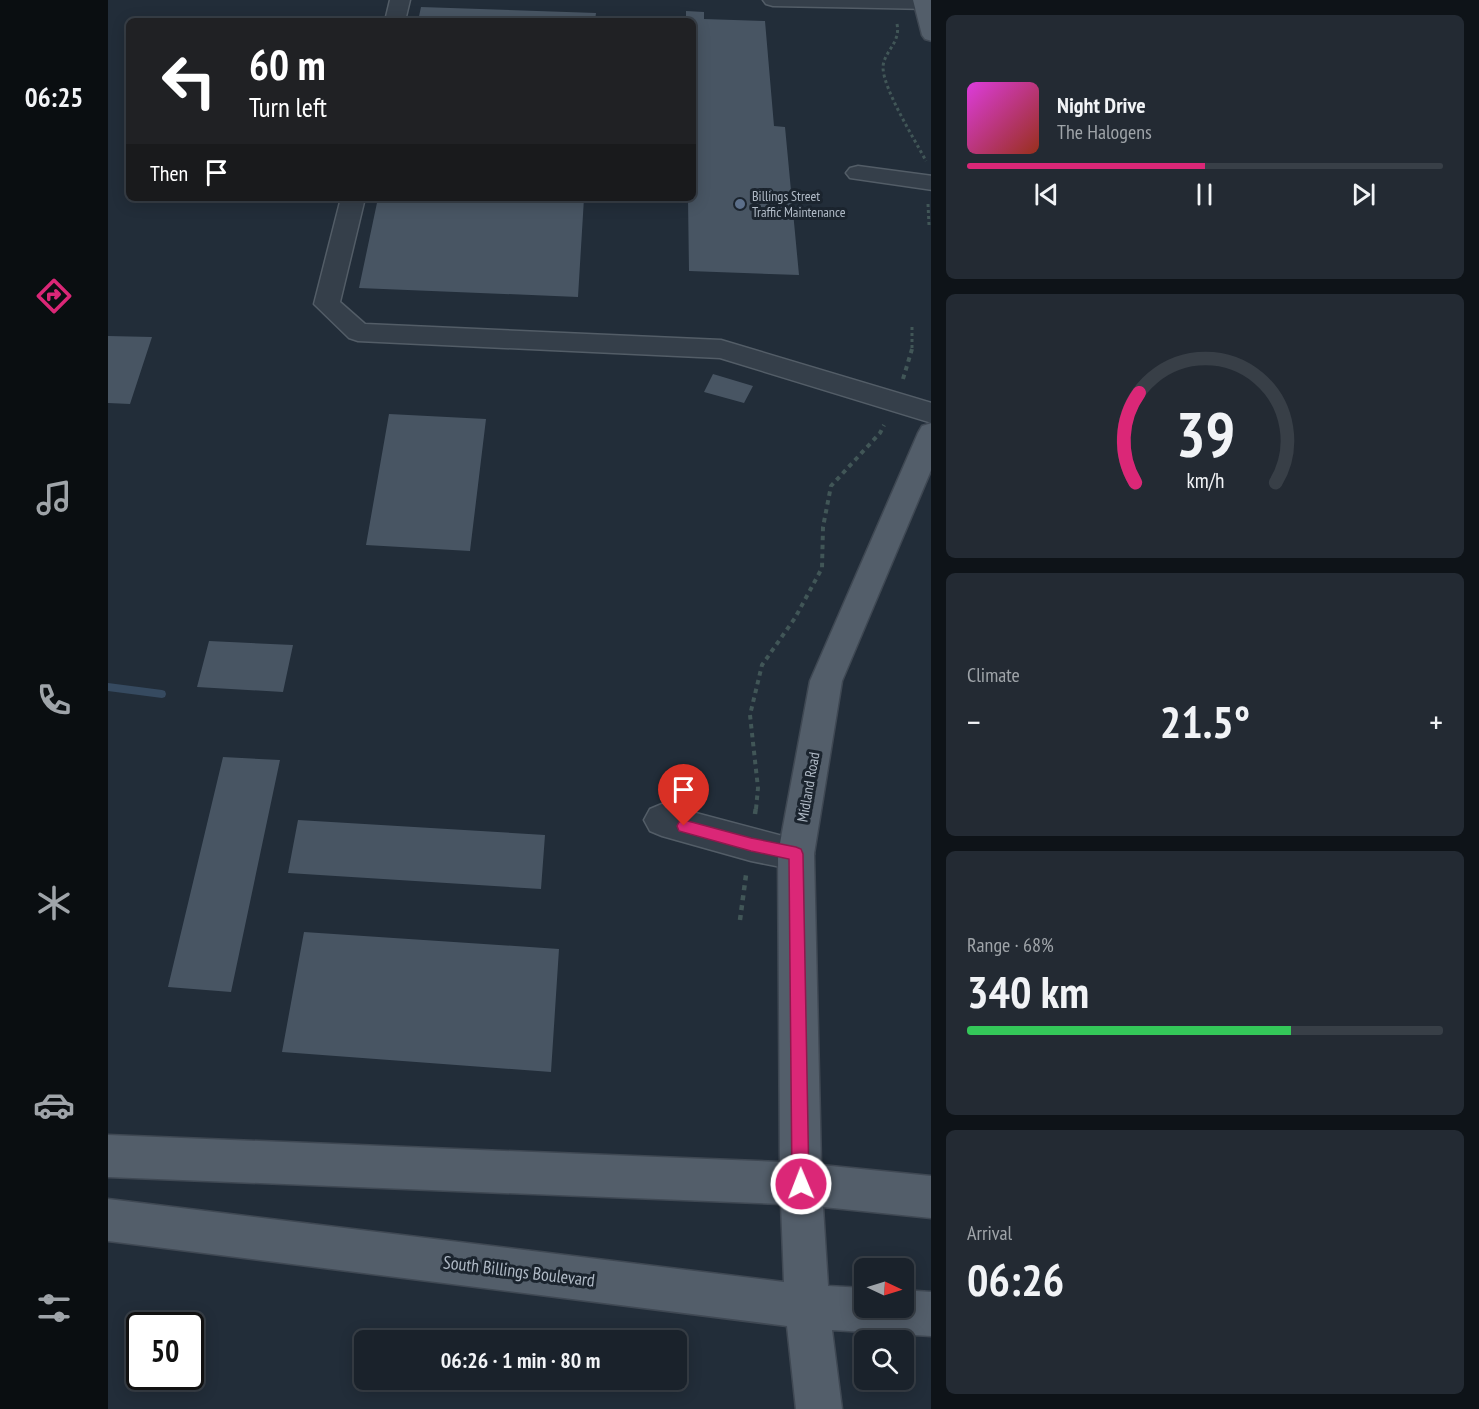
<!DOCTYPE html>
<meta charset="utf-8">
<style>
:root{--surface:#1a222b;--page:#232a33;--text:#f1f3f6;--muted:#9fa4a9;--line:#383f47;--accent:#db2777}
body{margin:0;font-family:"PT Sans Narrow",sans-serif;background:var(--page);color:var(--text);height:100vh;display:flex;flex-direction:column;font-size:22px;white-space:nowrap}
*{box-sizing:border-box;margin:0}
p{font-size:20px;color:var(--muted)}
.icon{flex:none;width:33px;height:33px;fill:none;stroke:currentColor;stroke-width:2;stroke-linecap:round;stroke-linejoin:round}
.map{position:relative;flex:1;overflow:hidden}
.panel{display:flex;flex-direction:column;gap:15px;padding:15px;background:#0e1318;width:548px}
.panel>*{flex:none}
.guide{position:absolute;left:18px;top:18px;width:570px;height:183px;border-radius:9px;box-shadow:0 3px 15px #0003,0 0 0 2px var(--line);background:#202124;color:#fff;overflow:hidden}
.needle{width:39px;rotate:94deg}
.buttons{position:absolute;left:746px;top:1258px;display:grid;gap:12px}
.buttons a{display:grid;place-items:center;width:60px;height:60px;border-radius:9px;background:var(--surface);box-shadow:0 3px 15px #0003,0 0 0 2px var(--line);font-size:30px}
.speed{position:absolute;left:18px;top:1312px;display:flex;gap:12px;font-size:30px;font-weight:700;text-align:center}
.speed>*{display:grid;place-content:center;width:78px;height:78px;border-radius:50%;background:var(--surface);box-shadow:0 3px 15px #0003,0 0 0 2px var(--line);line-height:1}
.speed .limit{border:3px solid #111;border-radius:9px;background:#fff;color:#111}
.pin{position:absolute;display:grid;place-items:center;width:51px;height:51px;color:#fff;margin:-62px -26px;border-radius:50% 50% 50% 0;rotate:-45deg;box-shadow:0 0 6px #0007}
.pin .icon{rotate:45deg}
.me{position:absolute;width:66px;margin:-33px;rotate:359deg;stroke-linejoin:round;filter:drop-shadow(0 0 4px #0008)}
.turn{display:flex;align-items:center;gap:21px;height:126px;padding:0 24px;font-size:27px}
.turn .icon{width:78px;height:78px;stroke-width:2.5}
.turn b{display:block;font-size:42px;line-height:51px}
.then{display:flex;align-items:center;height:57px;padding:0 24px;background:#0003;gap:12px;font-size:22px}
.big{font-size:45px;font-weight:700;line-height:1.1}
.panel .tile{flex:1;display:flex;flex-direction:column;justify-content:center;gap:9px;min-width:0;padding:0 21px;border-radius:9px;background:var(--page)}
.panel .dial{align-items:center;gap:0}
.dial svg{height:156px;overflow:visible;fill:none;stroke:var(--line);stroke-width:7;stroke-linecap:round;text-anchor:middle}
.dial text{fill:var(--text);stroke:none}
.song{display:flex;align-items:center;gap:18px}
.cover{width:72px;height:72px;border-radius:9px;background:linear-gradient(135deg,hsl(300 70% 55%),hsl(10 70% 35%))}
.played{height:6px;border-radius:3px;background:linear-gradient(90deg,var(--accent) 50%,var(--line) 50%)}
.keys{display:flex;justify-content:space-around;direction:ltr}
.heat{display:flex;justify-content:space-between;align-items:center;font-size:33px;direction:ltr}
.charge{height:9px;border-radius:4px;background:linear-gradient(90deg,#34c759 68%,var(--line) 0)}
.trip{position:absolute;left:246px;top:1330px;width:333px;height:60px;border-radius:9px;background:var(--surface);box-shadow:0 3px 15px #0003,0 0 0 2px var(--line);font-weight:700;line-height:60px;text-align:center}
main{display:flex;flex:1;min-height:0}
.menu{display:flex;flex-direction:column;width:108px;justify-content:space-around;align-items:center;background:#0a0e11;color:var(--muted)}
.menu .icon{width:42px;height:42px}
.menu .active{color:var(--accent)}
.menu b{font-size:27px;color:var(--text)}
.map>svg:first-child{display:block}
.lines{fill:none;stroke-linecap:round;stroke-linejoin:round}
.stream{fill:#364a60;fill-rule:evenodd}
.building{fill:#485563}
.minor-casing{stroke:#535d67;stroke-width:3}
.major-casing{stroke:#3f4853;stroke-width:3}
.path-far2{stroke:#415657;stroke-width:3;stroke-dasharray:3 3;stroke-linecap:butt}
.path-far1{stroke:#415657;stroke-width:4;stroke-dasharray:4.5 4.5;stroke-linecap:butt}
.path{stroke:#415657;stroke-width:4.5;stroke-dasharray:5 5;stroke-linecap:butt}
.minor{fill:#353f4a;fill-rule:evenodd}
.major{fill:#535e6a;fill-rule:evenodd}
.route{fill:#db2777;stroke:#8e194d;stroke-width:1.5}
.service-dot{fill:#5c6f8a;stroke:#1b242e;stroke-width:2}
.labels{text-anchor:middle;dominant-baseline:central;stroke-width:6;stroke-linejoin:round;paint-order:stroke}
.far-poi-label{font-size:14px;fill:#b0bac6;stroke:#1b242e;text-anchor:start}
.street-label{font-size:15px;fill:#b0bac6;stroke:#1b242e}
.near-street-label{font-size:18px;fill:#b0bac6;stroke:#1b242e}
</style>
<main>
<nav class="menu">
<b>06:25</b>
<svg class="icon active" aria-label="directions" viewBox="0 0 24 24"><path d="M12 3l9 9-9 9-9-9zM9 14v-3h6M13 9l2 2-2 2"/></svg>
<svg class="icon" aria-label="music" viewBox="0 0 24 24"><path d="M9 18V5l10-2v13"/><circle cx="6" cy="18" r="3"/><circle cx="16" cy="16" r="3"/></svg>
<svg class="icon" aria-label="phone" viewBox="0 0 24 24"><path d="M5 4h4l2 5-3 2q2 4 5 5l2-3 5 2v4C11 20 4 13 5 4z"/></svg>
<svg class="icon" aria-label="climate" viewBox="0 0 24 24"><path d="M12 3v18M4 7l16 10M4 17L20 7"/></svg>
<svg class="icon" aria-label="car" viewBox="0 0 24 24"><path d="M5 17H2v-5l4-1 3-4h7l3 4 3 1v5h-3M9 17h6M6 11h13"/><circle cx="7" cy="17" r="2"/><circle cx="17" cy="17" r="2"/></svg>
<svg class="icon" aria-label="filters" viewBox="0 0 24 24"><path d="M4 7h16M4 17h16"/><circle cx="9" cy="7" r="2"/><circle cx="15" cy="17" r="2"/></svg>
</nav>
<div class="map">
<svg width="824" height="1409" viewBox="0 0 824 1409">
<rect width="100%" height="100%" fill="#222d39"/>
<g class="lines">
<path class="stream" d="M0,683l54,7 3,1 1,3 -1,3 -3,1 -54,-7z"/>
</g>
<path class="building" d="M313,7l175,6 -1,8h-177z
M578,11l18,1v7l61,2 9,105 11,1 14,148 -110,-4 -1,-73h5v-177h-7z
M270,198h206l-6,99 -219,-9z
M0,336l44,1 -22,67 -22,-1z
M605,374l40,12 -9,17 -40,-11z
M281,414l97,5 -16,132 -104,-6z
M101,641l84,4 -10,47 -86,-5z
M115,757l57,3 -49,232 -63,-5z
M190,820l247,15 -4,54 -253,-16z
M196,932l255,17 -8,123 -269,-20z"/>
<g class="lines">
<g class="minor-casing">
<path id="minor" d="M282,0h20l-5,21h-20z
M655,0h166l3,1v8l-159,-3 -7,-2z
M750,166l74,10v14l-82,-12 -4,-5 4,-5z
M233,198h24l-25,104 25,22 356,16 211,63v20l-212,-65 -362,-17 -9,-3 -35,-34z
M554,804l147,39 5,11 -5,11 -13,5 -45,-9 -89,-25 -12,-5 -6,-11 6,-11z"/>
</g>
<g class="major-casing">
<path id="major" d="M805,0h19v41l-7,-2 -3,-4z
M824,423v45l-90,213 -28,173 7,311 111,11v42l-109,-11 5,79 36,2v20h39v-18l29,2v44l-100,-6 10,79h-46l-9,-83 -679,-85v-42l676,83 -3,-78 -673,-27v-42l672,27 -2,-308 32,-173 108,-248 4,-7z"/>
</g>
<path class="path-far2" d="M789,24c4,19 -13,27 -14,43 0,22 32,73 43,94
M820,204l1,21
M804,327v23"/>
<path class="path-far1" d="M795,379l9,-30
M648,809l2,-21 -8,-73 12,-50 33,-47 27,-50 1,-41 8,-41 49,-53 4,-8"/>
<path class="path" d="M647,814l1,-7
M632,920l6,-45"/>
<use href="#minor" class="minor"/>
<use href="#major" class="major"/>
</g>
<path class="route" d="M576,820l67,18 45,9 5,2 2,5 6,330 -2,6 -6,2 -6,-2 -3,-6 -3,-325 -38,-8 -72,-20 -2,-5 2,-4z"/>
<circle class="service-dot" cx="632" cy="204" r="6"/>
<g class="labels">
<g class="far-poi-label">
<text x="644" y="196">Billings Street<tspan x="644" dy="16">Traffic Maintenance</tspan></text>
</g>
<g class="street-label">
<text transform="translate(700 787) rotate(-80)">Midland Road</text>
</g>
<g class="near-street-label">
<text transform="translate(411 1271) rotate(7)">South Billings Boulevard</text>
</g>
</g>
</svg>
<div class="buttons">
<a><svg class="needle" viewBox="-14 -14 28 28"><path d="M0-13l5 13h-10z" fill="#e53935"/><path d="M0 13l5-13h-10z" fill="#9fa4a9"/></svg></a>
<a><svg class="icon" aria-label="search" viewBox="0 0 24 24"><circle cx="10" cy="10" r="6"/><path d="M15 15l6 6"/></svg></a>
</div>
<div class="speed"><div class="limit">50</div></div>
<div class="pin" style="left:576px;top:826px;background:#d93025"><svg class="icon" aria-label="arrive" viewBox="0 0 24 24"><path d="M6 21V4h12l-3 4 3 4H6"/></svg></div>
<svg class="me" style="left:693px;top:1184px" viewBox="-20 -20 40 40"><circle r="17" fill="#db2777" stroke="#fff" stroke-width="3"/><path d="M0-11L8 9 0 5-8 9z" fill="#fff"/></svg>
<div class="trip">06:26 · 1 min · 80 m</div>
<div class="guide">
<div class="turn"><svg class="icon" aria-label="left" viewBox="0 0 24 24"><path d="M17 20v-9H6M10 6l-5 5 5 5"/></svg><div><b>60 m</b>Turn left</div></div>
<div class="then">Then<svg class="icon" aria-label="arrive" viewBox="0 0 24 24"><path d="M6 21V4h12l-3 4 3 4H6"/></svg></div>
</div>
</div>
<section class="panel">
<div class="tile">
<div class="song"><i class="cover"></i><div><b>Night Drive</b><p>The Halogens</p></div></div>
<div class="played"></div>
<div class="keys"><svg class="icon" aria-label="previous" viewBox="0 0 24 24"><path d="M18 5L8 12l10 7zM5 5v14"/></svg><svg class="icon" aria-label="pause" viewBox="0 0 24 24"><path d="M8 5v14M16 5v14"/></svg><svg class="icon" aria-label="next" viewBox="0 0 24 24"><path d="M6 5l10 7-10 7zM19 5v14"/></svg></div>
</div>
<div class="tile dial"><svg viewBox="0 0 100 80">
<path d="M14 69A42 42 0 1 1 86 69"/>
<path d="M14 69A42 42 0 0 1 16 23" stroke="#db2777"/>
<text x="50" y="56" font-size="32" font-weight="700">39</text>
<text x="50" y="72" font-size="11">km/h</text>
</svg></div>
<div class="tile"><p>Climate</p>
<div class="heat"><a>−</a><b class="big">21.5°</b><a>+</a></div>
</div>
<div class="tile"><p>Range · 68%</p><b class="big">340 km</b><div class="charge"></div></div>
<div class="tile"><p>Arrival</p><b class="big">06:26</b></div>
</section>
</main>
